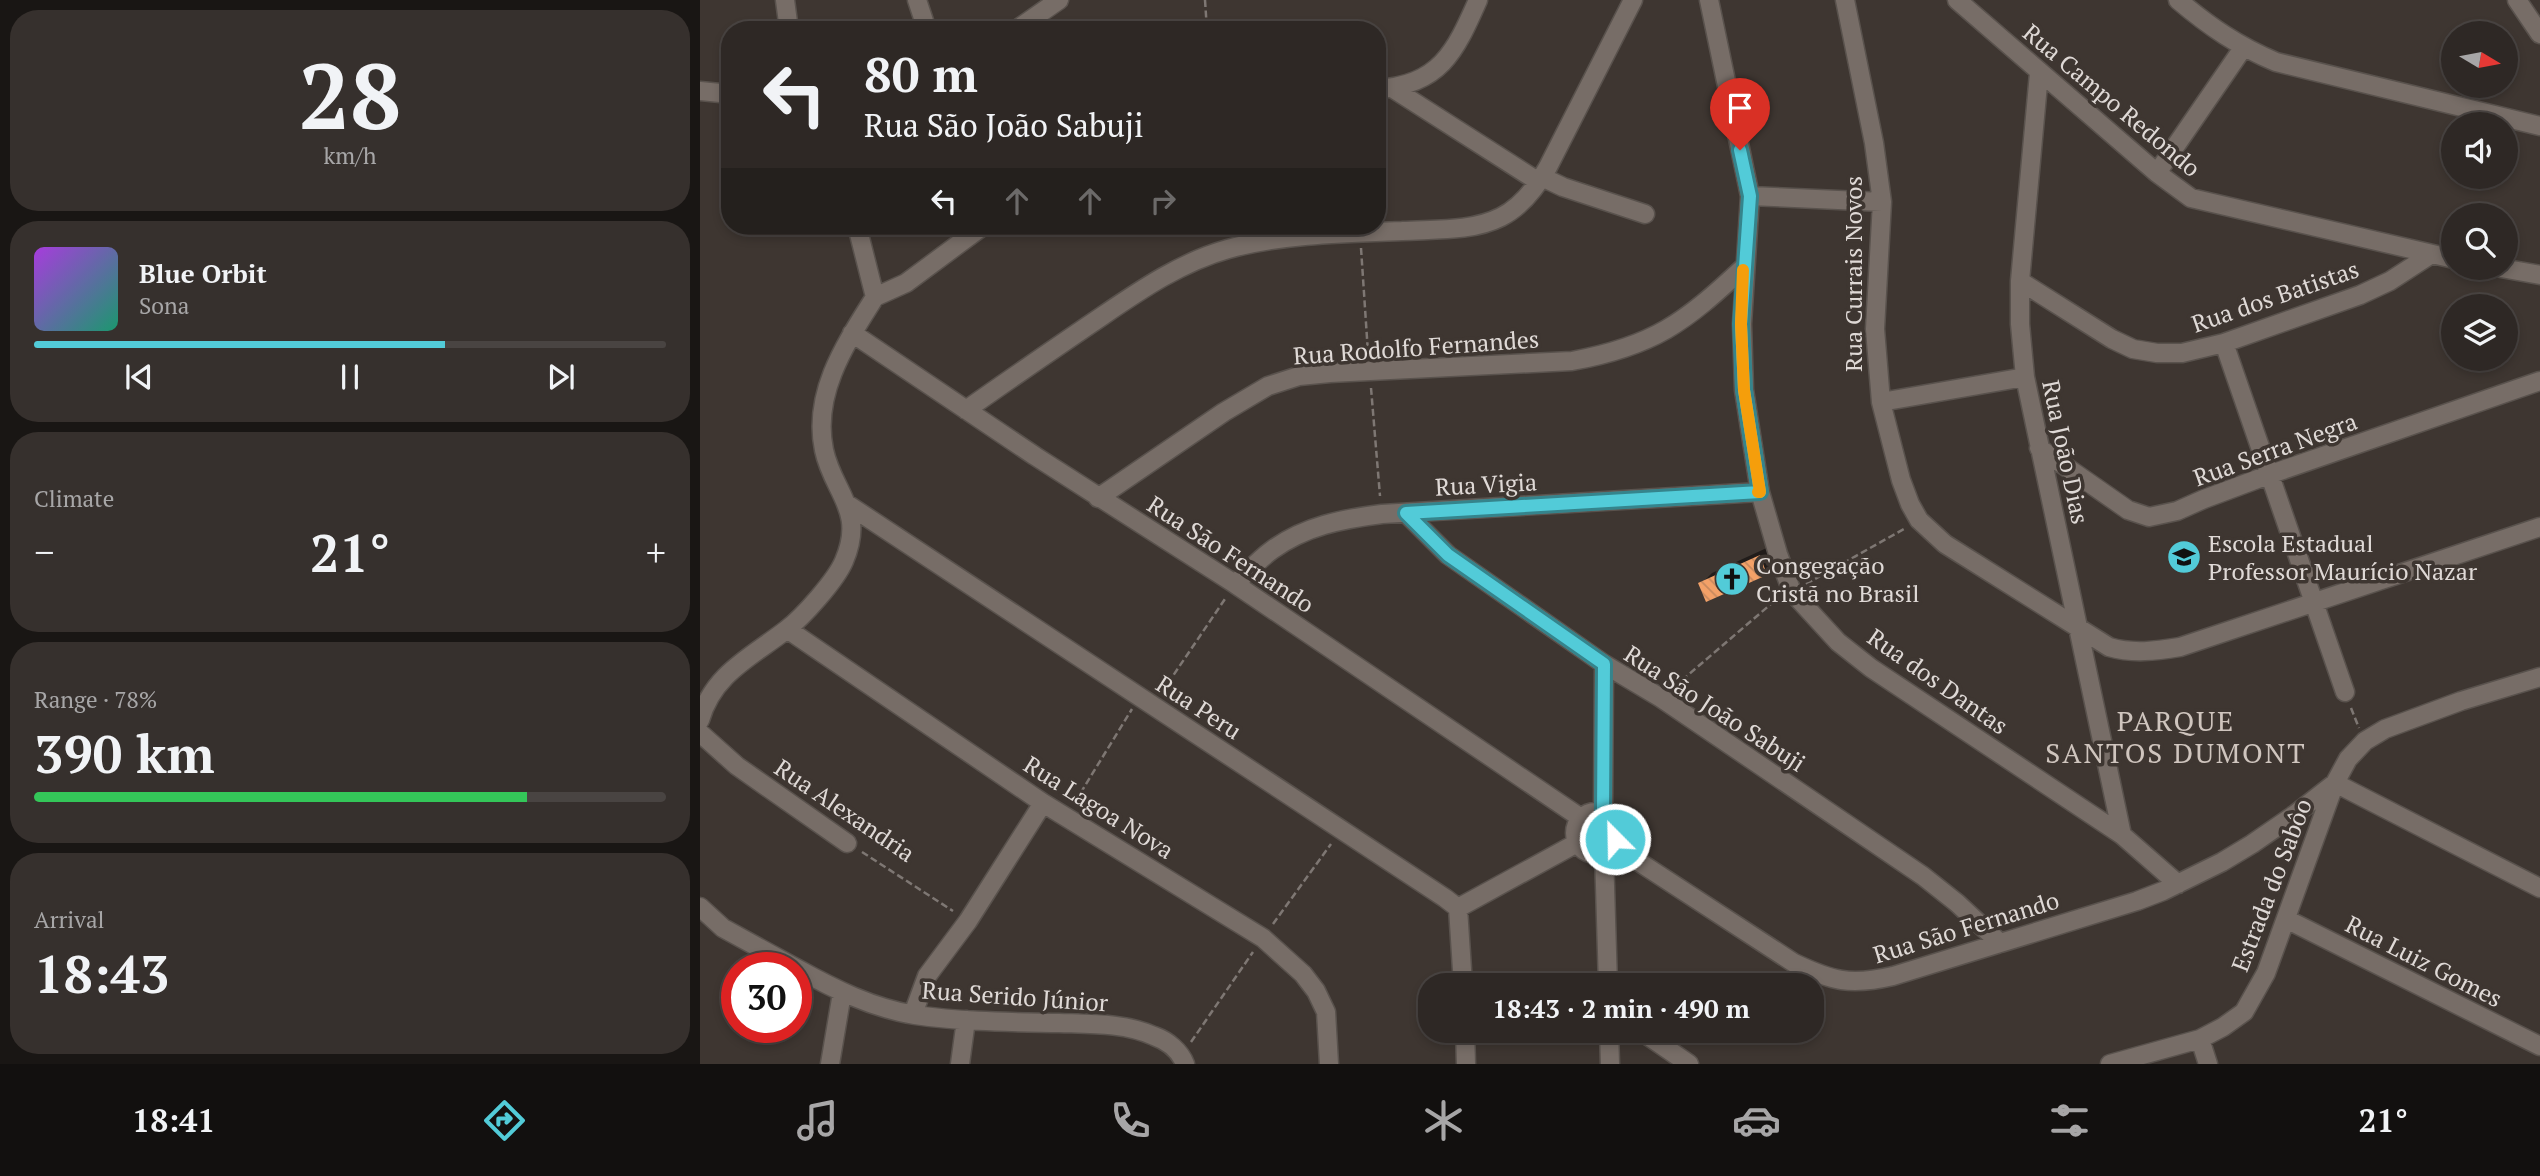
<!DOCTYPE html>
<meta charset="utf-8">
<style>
:root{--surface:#2e2825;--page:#36302d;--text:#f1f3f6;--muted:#a7a6a7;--line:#494442;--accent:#52cbd8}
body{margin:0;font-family:"PT Serif",serif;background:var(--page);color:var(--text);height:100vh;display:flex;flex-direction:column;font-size:26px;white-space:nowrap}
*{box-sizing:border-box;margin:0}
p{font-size:23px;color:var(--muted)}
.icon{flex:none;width:38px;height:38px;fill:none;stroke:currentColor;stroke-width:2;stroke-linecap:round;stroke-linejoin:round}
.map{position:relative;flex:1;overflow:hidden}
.panel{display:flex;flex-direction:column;gap:10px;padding:10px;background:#191614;width:700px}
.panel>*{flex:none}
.top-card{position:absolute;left:21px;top:21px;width:665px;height:214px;border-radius:28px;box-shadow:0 4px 10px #0003,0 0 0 2px var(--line);background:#2e2825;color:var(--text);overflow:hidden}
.needle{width:46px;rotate:100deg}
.tools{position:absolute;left:1741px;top:21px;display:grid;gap:14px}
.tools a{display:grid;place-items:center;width:77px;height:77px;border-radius:50%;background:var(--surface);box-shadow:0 4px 10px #0003,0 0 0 2px var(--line);font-size:35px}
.speed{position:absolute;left:21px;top:952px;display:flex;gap:14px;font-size:35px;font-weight:700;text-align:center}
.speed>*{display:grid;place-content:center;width:91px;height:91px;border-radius:50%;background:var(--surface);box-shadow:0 4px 10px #0003,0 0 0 2px var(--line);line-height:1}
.speed .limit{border:10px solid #d22;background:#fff;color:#111}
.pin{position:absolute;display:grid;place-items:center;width:60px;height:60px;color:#fff;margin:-72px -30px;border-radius:50% 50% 50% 0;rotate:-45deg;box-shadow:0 0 7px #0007}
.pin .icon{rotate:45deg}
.me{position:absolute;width:77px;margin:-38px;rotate:337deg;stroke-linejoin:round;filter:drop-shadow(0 0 5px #0008)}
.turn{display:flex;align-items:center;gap:24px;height:147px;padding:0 28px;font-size:32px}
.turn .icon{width:91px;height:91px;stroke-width:2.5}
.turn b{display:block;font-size:49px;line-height:60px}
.lanes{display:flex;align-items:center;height:66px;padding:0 28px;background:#0003;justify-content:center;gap:35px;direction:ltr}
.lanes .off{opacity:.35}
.big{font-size:52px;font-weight:700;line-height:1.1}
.panel .tile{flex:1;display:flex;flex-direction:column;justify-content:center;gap:10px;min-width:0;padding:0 24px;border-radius:28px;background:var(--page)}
.panel .dial{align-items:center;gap:0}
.dial b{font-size:91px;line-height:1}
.song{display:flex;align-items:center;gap:21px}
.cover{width:84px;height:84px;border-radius:10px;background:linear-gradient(135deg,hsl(280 70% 55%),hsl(160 70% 35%))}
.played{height:7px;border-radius:4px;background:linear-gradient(90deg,var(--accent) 65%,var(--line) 65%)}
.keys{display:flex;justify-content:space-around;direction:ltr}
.heat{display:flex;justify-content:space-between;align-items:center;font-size:38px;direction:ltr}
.charge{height:10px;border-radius:5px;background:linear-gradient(90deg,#34c759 78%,var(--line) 0)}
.trip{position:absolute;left:718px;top:973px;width:406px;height:70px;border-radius:28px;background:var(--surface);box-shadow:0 4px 10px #0003,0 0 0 2px var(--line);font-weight:700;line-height:70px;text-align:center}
.menu{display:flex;height:112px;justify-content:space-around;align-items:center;background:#12100f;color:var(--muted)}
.menu .icon{width:49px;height:49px}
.menu .current{color:var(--accent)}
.menu b{font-size:32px;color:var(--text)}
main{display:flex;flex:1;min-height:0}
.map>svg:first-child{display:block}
.shadow{fill:#0007}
.building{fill:url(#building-back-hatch)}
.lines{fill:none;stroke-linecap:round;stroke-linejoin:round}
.minor-casing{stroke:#59524d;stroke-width:21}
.path{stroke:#7e7773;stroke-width:2.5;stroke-dasharray:7 3.5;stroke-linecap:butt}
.minor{stroke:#776d67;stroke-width:18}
.route-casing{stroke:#35848c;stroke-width:18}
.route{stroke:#52cbd8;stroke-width:12}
.slow{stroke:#f59e0b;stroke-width:12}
.labels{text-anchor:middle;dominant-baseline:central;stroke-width:7;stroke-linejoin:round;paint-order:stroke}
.street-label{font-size:24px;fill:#dfd9d6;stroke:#3e3631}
.poi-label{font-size:24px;fill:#dfd9d6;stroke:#3e3631;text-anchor:start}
.quarter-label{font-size:28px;letter-spacing:2px;fill:#cfc5be;stroke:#3e3631}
</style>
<main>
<section class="panel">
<div class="tile dial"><b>28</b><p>km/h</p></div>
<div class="tile">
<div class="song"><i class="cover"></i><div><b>Blue Orbit</b><p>Sona</p></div></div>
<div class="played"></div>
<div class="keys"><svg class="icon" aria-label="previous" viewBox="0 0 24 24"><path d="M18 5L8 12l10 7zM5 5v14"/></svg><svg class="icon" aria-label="pause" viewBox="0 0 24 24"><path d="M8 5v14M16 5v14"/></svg><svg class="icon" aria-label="next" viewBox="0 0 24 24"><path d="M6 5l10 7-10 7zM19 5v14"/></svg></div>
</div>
<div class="tile"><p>Climate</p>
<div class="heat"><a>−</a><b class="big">21°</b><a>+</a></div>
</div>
<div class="tile"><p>Range · 78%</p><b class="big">390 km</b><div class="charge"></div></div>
<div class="tile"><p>Arrival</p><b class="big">18:43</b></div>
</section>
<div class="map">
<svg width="1840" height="1064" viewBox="0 0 1840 1064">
<defs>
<pattern id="building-back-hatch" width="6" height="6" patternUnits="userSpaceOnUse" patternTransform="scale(1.75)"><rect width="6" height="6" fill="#f3a168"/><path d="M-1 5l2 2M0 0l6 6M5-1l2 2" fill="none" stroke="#c7895e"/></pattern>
</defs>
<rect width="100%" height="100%" fill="#3e3631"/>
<path class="shadow" d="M1071,546l6,16 -12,11 -64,11 11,-11z"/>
<path class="building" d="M1060,555l7,20 -61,27 -8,-19z"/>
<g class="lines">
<g class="minor-casing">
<path id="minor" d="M85,0l4,30
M217,0l10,30
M1009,0l41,196 -8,128 2,66 16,102 18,62 14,38 46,50 33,26 251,167 56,49
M1145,0l29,143 8,59 -7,127 6,73 20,78 9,24 9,16 26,24 164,103c24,7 47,4 71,0l360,-120
M1257,0l200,173 34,25 263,61
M1478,0c32,27 60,46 98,62l264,64
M1817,0l23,34
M316,30l43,-30
M1339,73l-19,208v43l5,53 97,458
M692,88l147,94
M677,89c63,-4 78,-37 101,-89
M0,91l30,3
M1457,173l86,-125
M842,177l21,10 82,27
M1050,196l132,6
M157,226l18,71
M1801,268l39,7
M1320,281l92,58 21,10 24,4h25l42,-10 136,-48 30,-14 40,-26
M175,297l31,-14 77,-57
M152,333l183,123 200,128 346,234
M1524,343l121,349
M1181,402l144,-25
M266,410c41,-29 82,-57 123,-85 43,-29 88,-62 139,-76 54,-15 118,-16 174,-18 32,-2 69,1 99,-14 20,-10 36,-31 47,-50l85,-167
M1339,448l89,62 21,7 28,-6 27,-12 67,-25 269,-93
M398,498l126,-86 44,-26 31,-10 31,-3 242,-12c82,-15 112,-38 172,-94
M147,504l598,394 13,10 5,77
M706,513l42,42 156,109 57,34 262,178 34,27 43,40
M535,584c12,-11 23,-24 37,-34 33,-24 70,-31 110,-36l378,-22
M87,629l256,174 220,135 40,36 13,17 10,21 3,52
M0,720c13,-46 51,-63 86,-90 17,-13 50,-50 58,-69 22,-51 -11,-68 -20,-111 -12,-57 22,-107 51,-153
M0,733l37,33 110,77
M875 833a21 21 0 1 1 42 0a21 21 0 1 1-42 0Z
M903,814l1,-150
M913,845l181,118c38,18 56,23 99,13l244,-75 26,-10 59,-29 30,-18 42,-29 41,-32 205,105
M904,853l4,132
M0,907l23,21 73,40
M758,908l119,-65
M1586,919l254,127
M96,968c38,21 76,40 119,47 48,7 96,7 144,8 32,1 66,0 95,13 14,5 26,15 31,28
M213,1014l14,-38 41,-55 75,-118
M765,1031l1,33
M909,1031l1,33
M941,1031l48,33
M1500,1039l8,25
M130,1064l12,-71
M260,1064l6,-44
M1410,1064l90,-25 23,-12 21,-15 22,-39 69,-190 13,-24 17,-18 20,-12 76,-28 79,-24"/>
</g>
<path class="path" d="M505,0l2,30
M661,248l7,105
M671,388l9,108
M1106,584l98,-55
M974,687l104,-89
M462,692l63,-93
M1651,708l8,20
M375,802l57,-93
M162,852l91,59
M573,924l58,-80
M491,1042l62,-90"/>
<use href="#minor" class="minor"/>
</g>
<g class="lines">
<g class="route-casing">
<path id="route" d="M915,839c2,-11 -2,-19 -12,-25l1,-150 -156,-109 -42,-42 354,-21 -16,-102 -3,-66 9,-128 -10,-46"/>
</g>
<use href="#route" class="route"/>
<path class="slow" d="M1043,270l-2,54 3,66 16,102h-2"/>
</g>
<defs>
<g id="school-disc" transform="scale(1.75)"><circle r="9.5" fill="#52cbd8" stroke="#3e3631"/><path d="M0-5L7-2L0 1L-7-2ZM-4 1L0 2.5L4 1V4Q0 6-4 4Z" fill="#111"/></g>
<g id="church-disc" transform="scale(1.75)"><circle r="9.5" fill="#52cbd8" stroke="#3e3631"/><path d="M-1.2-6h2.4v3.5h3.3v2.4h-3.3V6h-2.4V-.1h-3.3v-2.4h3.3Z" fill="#111"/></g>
</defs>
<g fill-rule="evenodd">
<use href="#school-disc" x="1484" y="557"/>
<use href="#church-disc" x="1032" y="579"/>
</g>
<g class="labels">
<g class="street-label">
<text transform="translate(1412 100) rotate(40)">Rua Campo Redondo</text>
<text transform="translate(1153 274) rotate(-90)">Rua Currais Novos</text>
<text transform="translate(1575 296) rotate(-19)">Rua dos Batistas</text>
<text transform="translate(716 347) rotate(-4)">Rua Rodolfo Fernandes</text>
<text transform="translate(1575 449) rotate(-20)">Rua Serra Negra</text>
<text transform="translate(1366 452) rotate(78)">Rua João Dias</text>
<text transform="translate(786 484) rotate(-3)">Rua Vigia</text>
<text transform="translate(531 554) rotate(33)">Rua São Fernando</text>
<text transform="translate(1238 681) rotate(35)">Rua dos Dantas</text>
<text transform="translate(499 707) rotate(33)">Rua Peru</text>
<text transform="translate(1015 708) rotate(33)">Rua São João Sabuji</text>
<text transform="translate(399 807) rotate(32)">Rua Lagoa Nova</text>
<text transform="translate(145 810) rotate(34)">Rua Alexandria</text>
<text transform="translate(1571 885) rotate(-69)">Estrada do Sabôo</text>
<text transform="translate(1266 927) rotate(-17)">Rua São Fernando</text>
<text transform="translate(1724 961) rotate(27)">Rua Luiz Gomes</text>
<text transform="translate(315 996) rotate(4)">Rua Serido Júnior</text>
</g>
<g class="poi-label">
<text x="1508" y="543">Escola Estadual<tspan x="1508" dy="28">Professor Maurício Nazar</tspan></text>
<text x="1056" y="565">Congegação<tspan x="1056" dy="28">Cristã no Brasil</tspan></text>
</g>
<g class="quarter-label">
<text x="1476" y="720">PARQUE<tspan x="1476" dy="32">SANTOS DUMONT</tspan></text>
</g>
</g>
</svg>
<div class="tools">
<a><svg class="needle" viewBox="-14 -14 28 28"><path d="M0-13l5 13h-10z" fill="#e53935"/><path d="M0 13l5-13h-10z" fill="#a7a6a7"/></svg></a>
<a><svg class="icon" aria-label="sound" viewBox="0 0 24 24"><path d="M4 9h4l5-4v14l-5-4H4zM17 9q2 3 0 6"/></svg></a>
<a><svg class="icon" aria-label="search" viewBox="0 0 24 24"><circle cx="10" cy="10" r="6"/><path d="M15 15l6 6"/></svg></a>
<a><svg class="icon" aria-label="layers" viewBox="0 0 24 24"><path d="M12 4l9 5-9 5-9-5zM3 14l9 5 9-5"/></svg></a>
</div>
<div class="speed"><div class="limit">30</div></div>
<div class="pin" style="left:1040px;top:150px;background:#d93025"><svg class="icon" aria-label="arrive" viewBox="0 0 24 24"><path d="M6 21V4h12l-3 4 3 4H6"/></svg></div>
<svg class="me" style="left:915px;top:839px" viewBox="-20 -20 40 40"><circle r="17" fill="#52cbd8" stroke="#fff" stroke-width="3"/><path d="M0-11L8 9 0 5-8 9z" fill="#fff"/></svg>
<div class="trip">18:43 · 2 min · 490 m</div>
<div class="top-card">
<div class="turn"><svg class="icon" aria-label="left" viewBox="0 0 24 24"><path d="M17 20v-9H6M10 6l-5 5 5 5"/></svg><div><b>80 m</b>Rua São João Sabuji</div></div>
<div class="lanes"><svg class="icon" aria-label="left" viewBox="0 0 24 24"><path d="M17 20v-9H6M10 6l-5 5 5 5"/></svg><svg class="icon off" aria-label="ahead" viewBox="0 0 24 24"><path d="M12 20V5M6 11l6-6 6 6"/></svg><svg class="icon off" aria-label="ahead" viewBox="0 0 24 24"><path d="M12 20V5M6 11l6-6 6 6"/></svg><svg class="icon off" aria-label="right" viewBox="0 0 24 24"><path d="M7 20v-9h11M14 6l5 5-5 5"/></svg></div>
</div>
</div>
</main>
<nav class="menu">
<b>18:41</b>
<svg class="icon current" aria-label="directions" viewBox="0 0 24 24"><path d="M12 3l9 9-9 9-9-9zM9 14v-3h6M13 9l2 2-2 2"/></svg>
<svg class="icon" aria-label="music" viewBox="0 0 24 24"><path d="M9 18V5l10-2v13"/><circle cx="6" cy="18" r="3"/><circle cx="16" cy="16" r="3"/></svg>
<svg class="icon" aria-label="phone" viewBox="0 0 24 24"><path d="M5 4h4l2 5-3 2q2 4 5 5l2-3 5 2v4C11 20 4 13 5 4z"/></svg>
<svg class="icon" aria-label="climate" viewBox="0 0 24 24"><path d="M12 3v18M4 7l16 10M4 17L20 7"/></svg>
<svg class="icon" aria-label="car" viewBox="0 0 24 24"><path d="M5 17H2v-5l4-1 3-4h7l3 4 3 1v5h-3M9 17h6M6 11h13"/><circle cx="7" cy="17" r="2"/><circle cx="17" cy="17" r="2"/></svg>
<svg class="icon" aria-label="filters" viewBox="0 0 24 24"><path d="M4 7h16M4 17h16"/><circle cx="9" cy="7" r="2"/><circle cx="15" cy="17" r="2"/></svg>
<b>21°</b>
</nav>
